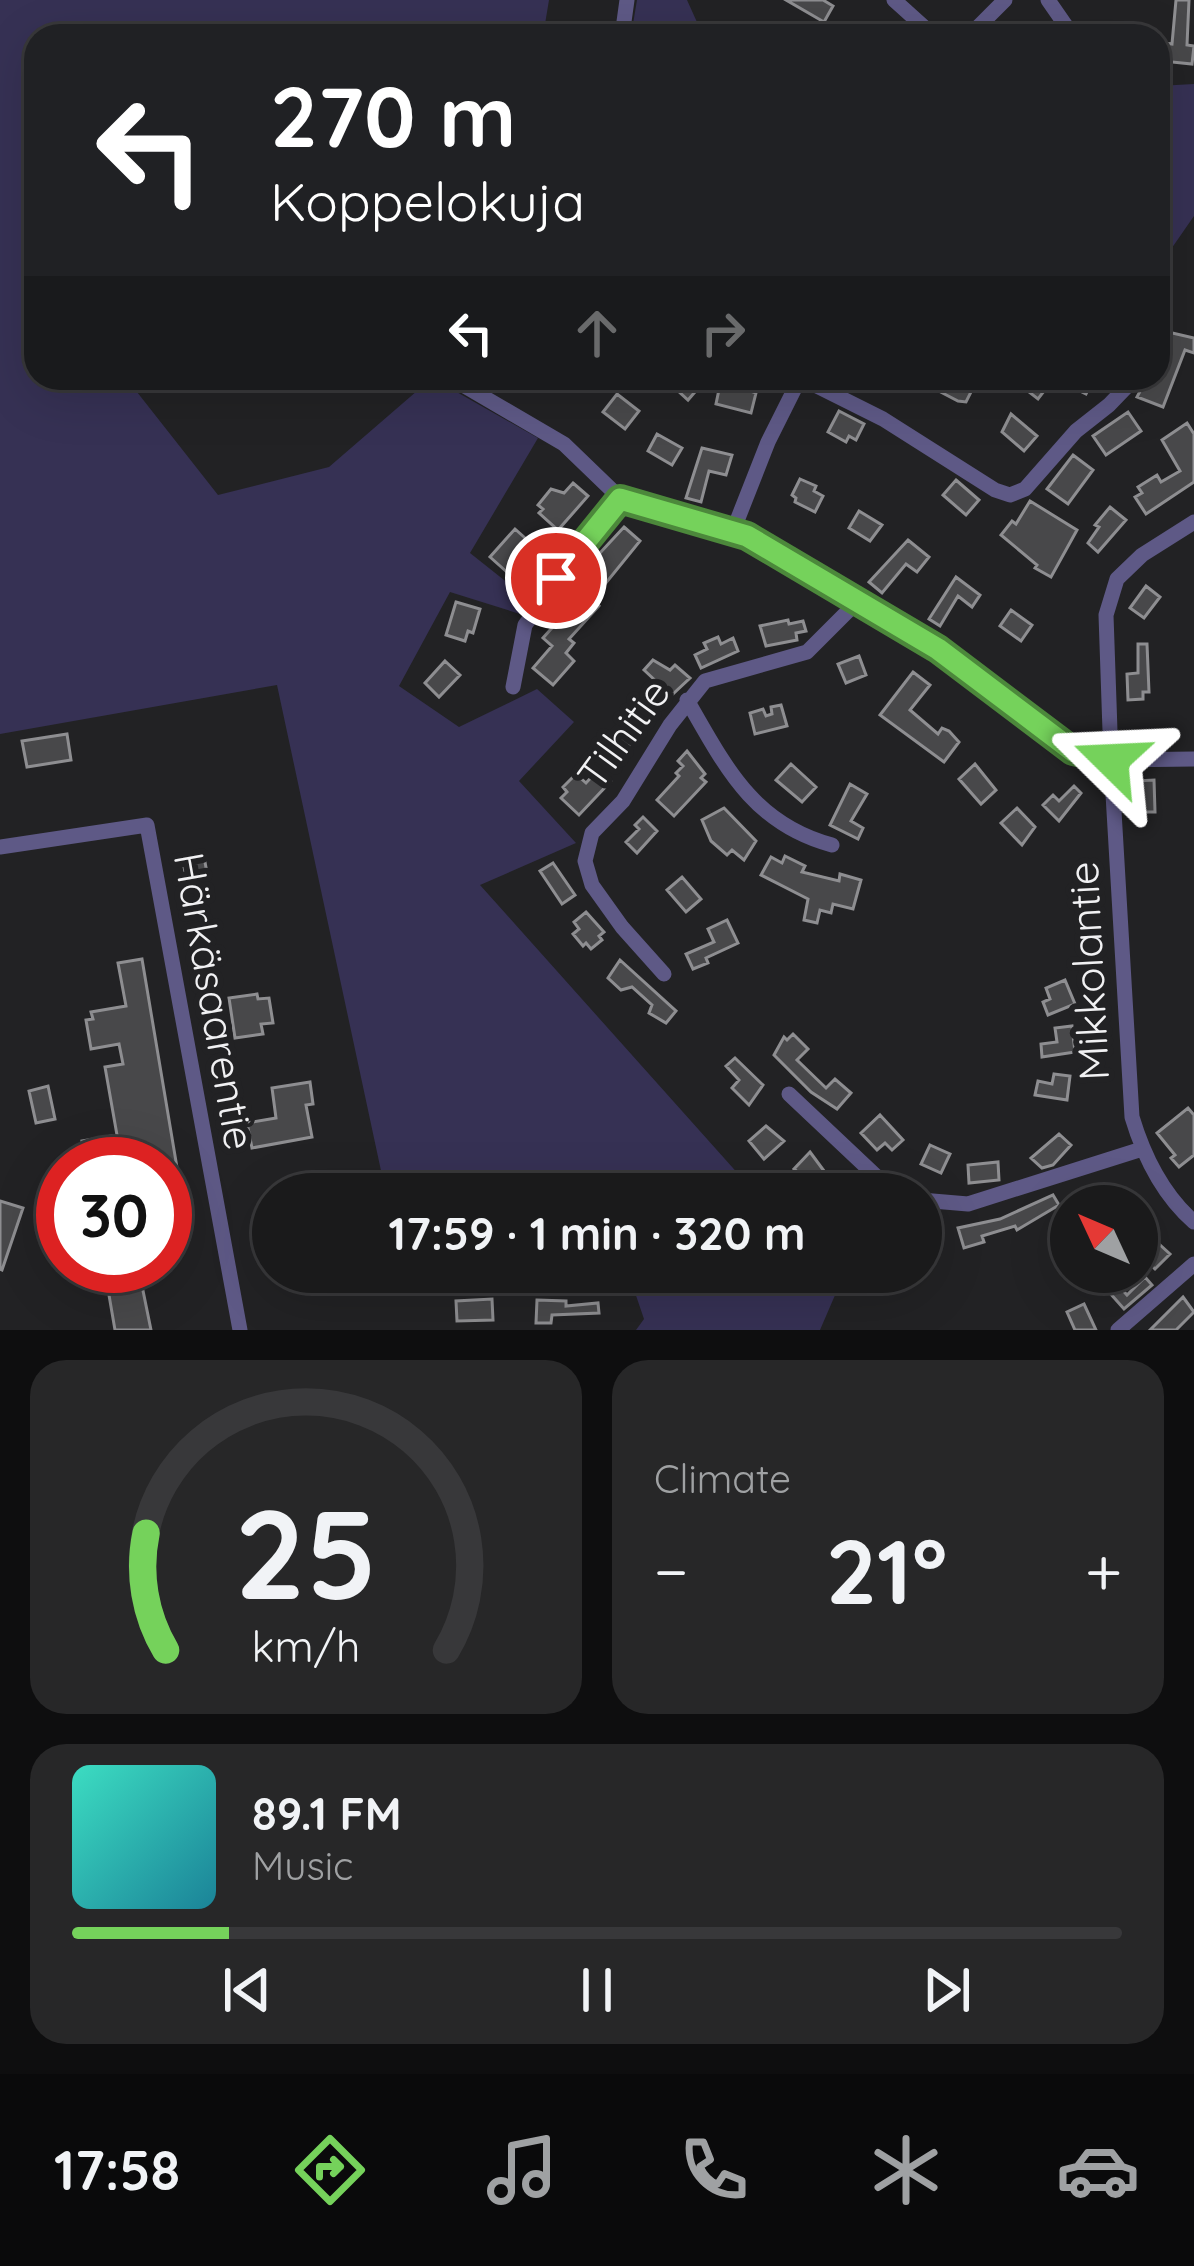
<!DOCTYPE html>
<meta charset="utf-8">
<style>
:root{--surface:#1a1a1b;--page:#272728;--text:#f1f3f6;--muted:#9fa1a3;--line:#38383a;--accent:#75d25b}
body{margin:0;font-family:Quicksand,sans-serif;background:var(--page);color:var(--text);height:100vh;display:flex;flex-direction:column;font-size:45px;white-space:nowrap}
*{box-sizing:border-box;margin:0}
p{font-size:39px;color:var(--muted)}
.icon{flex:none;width:66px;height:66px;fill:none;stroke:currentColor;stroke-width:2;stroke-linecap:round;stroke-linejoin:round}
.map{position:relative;height:1330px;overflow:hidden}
.sheet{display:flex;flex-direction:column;gap:30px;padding:30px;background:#0e0e0f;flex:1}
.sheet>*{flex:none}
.guide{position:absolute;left:24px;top:24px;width:1146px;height:366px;border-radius:36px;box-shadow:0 12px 48px #0002,0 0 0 3px var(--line);background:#202124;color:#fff;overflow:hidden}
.needle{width:78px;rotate:314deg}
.controls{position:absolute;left:1050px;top:1185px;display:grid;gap:24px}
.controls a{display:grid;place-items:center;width:108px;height:108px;border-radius:50%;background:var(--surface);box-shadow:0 12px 48px #0002,0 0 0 3px var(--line);font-size:60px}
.speed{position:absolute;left:36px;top:1137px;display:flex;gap:24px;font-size:60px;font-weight:700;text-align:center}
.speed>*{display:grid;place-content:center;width:156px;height:156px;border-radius:50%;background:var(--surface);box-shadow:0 12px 48px #0002,0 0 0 3px var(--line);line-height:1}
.speed .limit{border:18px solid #d22;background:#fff;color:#111}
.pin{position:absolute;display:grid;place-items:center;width:102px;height:102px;color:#fff;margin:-51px;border:6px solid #fff;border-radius:50%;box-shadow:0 3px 12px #0007}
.me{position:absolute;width:132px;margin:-66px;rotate:291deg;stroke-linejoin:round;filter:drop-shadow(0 0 9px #0008)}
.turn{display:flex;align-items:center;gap:42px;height:252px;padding:0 48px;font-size:54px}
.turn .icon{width:156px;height:156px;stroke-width:2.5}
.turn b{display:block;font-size:84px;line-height:102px}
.lanes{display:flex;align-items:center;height:114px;padding:0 48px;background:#0003;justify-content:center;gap:60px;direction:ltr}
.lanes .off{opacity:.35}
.big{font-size:90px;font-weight:700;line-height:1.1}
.sheet .widget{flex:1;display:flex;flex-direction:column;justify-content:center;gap:18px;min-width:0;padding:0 42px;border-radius:36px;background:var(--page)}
.sheet .dial{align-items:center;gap:0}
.dial svg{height:312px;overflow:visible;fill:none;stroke:var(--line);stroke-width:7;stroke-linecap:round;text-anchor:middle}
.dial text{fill:var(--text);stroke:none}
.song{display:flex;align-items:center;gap:36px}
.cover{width:144px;height:144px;border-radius:18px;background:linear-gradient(135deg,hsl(170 70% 55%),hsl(190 70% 35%))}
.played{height:12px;border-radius:6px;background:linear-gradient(90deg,var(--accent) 15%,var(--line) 15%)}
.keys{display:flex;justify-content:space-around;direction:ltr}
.heat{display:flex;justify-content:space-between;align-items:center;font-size:66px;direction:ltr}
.sheet .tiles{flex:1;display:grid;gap:30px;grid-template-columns:1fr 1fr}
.widget:last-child{grid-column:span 2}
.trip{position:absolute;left:252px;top:1173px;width:690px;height:120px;border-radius:60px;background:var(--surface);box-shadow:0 12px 48px #0002,0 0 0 3px var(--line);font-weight:700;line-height:120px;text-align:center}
.dock{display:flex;height:192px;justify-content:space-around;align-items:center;background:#0a0a0b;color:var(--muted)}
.dock .icon{width:84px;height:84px}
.dock .current{color:var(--accent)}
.dock b{font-size:54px;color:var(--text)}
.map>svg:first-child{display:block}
.green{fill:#363154}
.building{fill:#48484a;stroke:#8e8e91;stroke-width:3}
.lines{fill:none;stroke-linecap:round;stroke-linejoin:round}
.minor{stroke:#5e5986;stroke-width:15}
.route-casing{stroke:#4c883b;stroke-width:30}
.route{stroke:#75d25b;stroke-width:21}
.labels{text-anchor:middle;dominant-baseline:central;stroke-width:12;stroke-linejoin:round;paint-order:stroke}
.street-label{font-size:42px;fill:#f1f1f3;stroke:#222224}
</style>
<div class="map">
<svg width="1194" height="1330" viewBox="0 0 1194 1330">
<rect width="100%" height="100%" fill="#222224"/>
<path class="green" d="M0,0h549l-6,36h-507v342h90l92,117 111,-28 103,-89 106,60 -68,115 58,46 -8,15 -70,-22 -51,94 60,41 78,-38 37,33 -55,59 57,62 -96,42 261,292 23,17h-162l-9,-24 -99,24h-108l-109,-509 -277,49z
M637,0h50l14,31 29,5h-99z
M1194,84v132l-36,52v-182z
M628,1272h217l-25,58h-184l8,-11z"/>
<path class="building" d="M786,0h37l10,6 -9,16z
M1176,0h13l-2,45 7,1 -2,18 -30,-3 2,-18 8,1z
M1168,332l26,6v15l-9,-3 -22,57 -26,-10 10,-19h11v-19l3,1z
M664,378h43l-19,22z
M936,378h26l13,6 -9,18 -8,-1 -27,-14z
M1011,378h73l8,4 -6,12 -32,-16 -16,21z
M721,380l35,13 -5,20 -35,-9z
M617,394l22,17 -14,18 -22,-17z
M839,411l25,13 -8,16 -7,-4 -3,6 -18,-10z
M1128,412l13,19 -35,24 -13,-19z
M1011,414l26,22 -13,15 -22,-19z
M1187,423l7,11v48l-48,32 -11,-17 7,-4 -4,-6 19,-12 4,7 19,-11 -18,-31z
M657,434l25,14 -10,17 -24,-14z
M702,448l30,7 -6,20 -17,-4 -8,31 -15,-4z
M1073,455l20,15 -25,34 -21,-15z
M800,479l16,7 -2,5 9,5 -8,16 -20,-10 1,-4 -4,-3z
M956,480l23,20 -13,15 -23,-20z
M573,483l15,13 -30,34 -19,-17 4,-4 -5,-4 13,-16 13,4z
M1030,501l47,29 -26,47 -16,-9 2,-3 -36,-30 11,-14 4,3z
M1110,507l16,13 -28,32 -10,-9 11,-16 -4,-2z
M859,511l23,14 -12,16 -21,-13z
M624,527l16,14 -48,59 7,6 -30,33 5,4 -8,10 8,8 -21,24 -20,-17 19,-22 -9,-8 43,-48 -11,-10z
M515,529l18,16 -25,28 -18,-16z
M908,540l21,17 -12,15 -11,-8 -24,29 -13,-11z
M956,577l24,18 -8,12 -14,-11 -18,30 -11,-7z
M1146,586l14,11 -16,21 -14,-10z
M456,602l24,7 -7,24 -5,-2 -3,10 -19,-6z
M1011,610l21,15 -11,16 -21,-15z
M788,620l1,4 14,-3 3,10 -10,2 1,7 -31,6 -6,-20z
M718,637l3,7 12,-6 5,13 -37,17 -6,-13 12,-6 -3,-6z
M1138,644h9l2,48h-6v7l-15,1 -1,-26 11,-1z
M859,656l7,19 -20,8 -8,-19z
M653,660l17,10 5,-5 15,13 -31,29 -12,-11 11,-13 -14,-13z
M445,661l15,14 -21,22 -14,-14z
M913,672l17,13 -20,25 28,24 4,-6 7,3 10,11 -15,20 -64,-47z
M781,705l6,21 -32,8 -5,-21 13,-4 3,7 6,-2 -1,-7z
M628,710l14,5 -19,46 -15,-7z
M67,734l4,26 -44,7 -5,-26z
M687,751l18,23 -4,4 5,4 -32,34 -17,-16 22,-24 -3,-3 7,-7 -5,-5z
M791,764l25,23 -14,15 -26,-22z
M975,764l21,26 -15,14 -22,-25z
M598,770l13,11 -32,34 -18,-17 6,-6 -4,-5 13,-13 10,9z
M1154,780l1,32h-18l-1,-31z
M850,784l17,10 -16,27 12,7 -5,11 -28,-14z
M1074,786l7,7 -22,28 -16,-16 10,-10 6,6z
M724,808l32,33 -12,19 -12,-10 -5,5 -16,-14 -9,-21z
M1017,808l18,19 -13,18 -21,-22z
M643,817l14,14 -20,22 -11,-11 13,-13 -4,-4z
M203,851l4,22 -21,5 -4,-23z
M785,856l20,10 -3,6 37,9 1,-7 21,6 -8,29 -20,-5 -2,9 -11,-3 -3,13 -13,-3 4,-21 -47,-24 10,-18 11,6z
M553,863l22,32 -13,9 -22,-33z
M682,877l19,22 -15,13 -19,-22z
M586,912l18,20 -5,4 3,4 -11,9 -5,-6 -3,3 -10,-12 6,-5 -5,-7z
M727,920l11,23 -32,15 2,5 -15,6 -7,-15 28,-12 -6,-13z
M142,959l47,280 -24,5v-80h-79l-4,-23 35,-6 -12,-68 18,-3 -4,-20 -28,5 -5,-29 7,-1 -2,-7 35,-6 -8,-43z
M620,960l56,51 -10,12 -17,-10 3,-8 -20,-18 -11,3 -13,-12z
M1065,980l10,24 -27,11 -5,-13 7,-3 -4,-11z
M257,994l1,5 11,-1 4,25 -12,1 2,10 -28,4 -6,-40z
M1072,1026l3,26 -33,5 -1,-13 16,-2 -2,-14z
M793,1034l15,15 -11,11 29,28 9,-9 16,14 -14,16 -26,-17 -37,-37 10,-18 3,3z
M735,1058l28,27 -14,20 -17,-17 7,-8 -13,-14z
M1054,1074l16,2 -3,24 -32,-5 3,-14 14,3z
M310,1082l3,22 -7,1 6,32 -60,11 -5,-25 29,-5 -4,-30z
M48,1086l7,33 -19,4 -7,-32z
M1188,1108l6,7v40l-15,12 -8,-9 4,-3 -18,-22z
M880,1115l23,25 -11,10 -7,-7 -8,7 -16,-17z
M766,1126l18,15 -20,18 -15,-18z
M1059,1134l12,11 -18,20 -11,3 -11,-10z
M930,1145l20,9 -9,19 -20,-9z
M810,1152l17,23 -16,17 -13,-13 3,-4 -7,-6z
M998,1162l1,18 -30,3 -1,-18z
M1053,1195l6,10 -42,25 -2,-4 -33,10 2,6 -20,6 -6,-20 42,-9z
M0,1201l23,7 -21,62 -2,-1z
M1137,1224l33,30 -15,15 -18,-17z
M104,1266h34l13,64h-36z
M1145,1277l7,8 -28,24 -15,-17 8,-8 10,11z
M1183,1297l11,15 -18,18h-26z
M492,1299l1,21 -36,1 -1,-20z
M537,1300l29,1v5l32,-3 1,10 -47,2 -1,8h-15z
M1084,1304l12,26h-21l-8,-18z"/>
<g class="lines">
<path class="minor" d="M894,0l40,36
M1048,0l25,36
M622,36l5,-36
M969,36l36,-36
M451,378l113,66 56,54 127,38 111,65 80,48 135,102 38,9 83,-1
M801,378l82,41 112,71 15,5 15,-6 51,-58 33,-26 26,-27
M1194,522l-52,33 -25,24 -11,36 5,145 21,357c12,40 30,77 62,105
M733,531l35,-89 32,-64
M513,687l12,-62 95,-127
M687,700c38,66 66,124 145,145
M0,847l147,-22 93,505
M664,974l-42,-47 -30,-42 -7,-24 7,-28 31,-32 47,-76 35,-44 102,-29 51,-51
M789,1094l88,83 26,17
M921,1200l47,4 174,-55
M1118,1330l76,-66"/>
</g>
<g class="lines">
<g class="route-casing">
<path id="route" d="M556,578l64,-79 127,37 191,113 135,102 38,9"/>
</g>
<use href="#route" class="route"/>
</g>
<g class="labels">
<g class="street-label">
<text transform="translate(623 733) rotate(-54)">Tilhitie</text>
<text transform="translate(1088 971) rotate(-93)">Mikkolantie</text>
<text transform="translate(215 1001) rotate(80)">Härkäsaarentie</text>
</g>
</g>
</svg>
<div class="controls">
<a><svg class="needle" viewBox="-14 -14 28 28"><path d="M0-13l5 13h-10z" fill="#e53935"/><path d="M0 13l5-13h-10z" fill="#9fa1a3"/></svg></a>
</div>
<div class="speed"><div class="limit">30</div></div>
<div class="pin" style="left:556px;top:578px;background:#d93025"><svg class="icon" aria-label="arrive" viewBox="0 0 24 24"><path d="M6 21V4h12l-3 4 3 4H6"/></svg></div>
<svg class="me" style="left:1111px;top:760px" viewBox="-20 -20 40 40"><path d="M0-17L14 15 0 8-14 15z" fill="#75d25b" stroke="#fff" stroke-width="4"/></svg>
<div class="trip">17:59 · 1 min · 320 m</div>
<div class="guide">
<div class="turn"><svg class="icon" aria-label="left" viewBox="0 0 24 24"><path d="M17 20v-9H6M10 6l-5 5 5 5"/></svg><div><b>270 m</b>Koppelokuja</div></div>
<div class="lanes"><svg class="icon" aria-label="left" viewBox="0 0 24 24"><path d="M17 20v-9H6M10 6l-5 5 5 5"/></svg><svg class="icon off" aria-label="ahead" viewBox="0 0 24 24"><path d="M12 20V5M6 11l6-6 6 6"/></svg><svg class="icon off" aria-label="right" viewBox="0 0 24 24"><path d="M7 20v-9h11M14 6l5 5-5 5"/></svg></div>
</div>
</div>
<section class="sheet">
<div class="tiles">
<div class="widget dial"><svg viewBox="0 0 100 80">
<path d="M14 69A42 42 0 1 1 86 69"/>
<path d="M14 69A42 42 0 0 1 9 39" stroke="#75d25b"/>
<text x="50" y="56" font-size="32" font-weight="700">25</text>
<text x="50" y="72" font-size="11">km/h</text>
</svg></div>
<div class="widget"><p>Climate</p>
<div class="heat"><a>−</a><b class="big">21°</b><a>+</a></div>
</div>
<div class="widget">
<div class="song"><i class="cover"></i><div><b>89.1 FM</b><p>Music</p></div></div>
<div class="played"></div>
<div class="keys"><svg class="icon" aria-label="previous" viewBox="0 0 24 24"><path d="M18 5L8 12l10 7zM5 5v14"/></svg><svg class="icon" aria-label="pause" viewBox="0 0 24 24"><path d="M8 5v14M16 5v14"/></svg><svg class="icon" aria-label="next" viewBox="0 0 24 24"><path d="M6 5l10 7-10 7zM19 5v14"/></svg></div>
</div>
</div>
</section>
<nav class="dock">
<b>17:58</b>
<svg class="icon current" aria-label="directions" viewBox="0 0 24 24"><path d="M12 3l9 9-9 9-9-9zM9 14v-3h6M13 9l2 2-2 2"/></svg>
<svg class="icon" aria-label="music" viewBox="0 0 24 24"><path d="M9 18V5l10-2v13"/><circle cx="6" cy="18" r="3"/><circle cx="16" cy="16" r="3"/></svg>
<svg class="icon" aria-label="phone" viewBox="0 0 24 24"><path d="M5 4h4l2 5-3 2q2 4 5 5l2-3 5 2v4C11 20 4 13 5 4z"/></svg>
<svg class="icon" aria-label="climate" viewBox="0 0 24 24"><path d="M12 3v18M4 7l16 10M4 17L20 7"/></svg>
<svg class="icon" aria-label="car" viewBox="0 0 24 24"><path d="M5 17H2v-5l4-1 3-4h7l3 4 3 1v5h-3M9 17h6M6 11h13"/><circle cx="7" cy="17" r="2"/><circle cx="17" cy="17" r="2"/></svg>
</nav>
